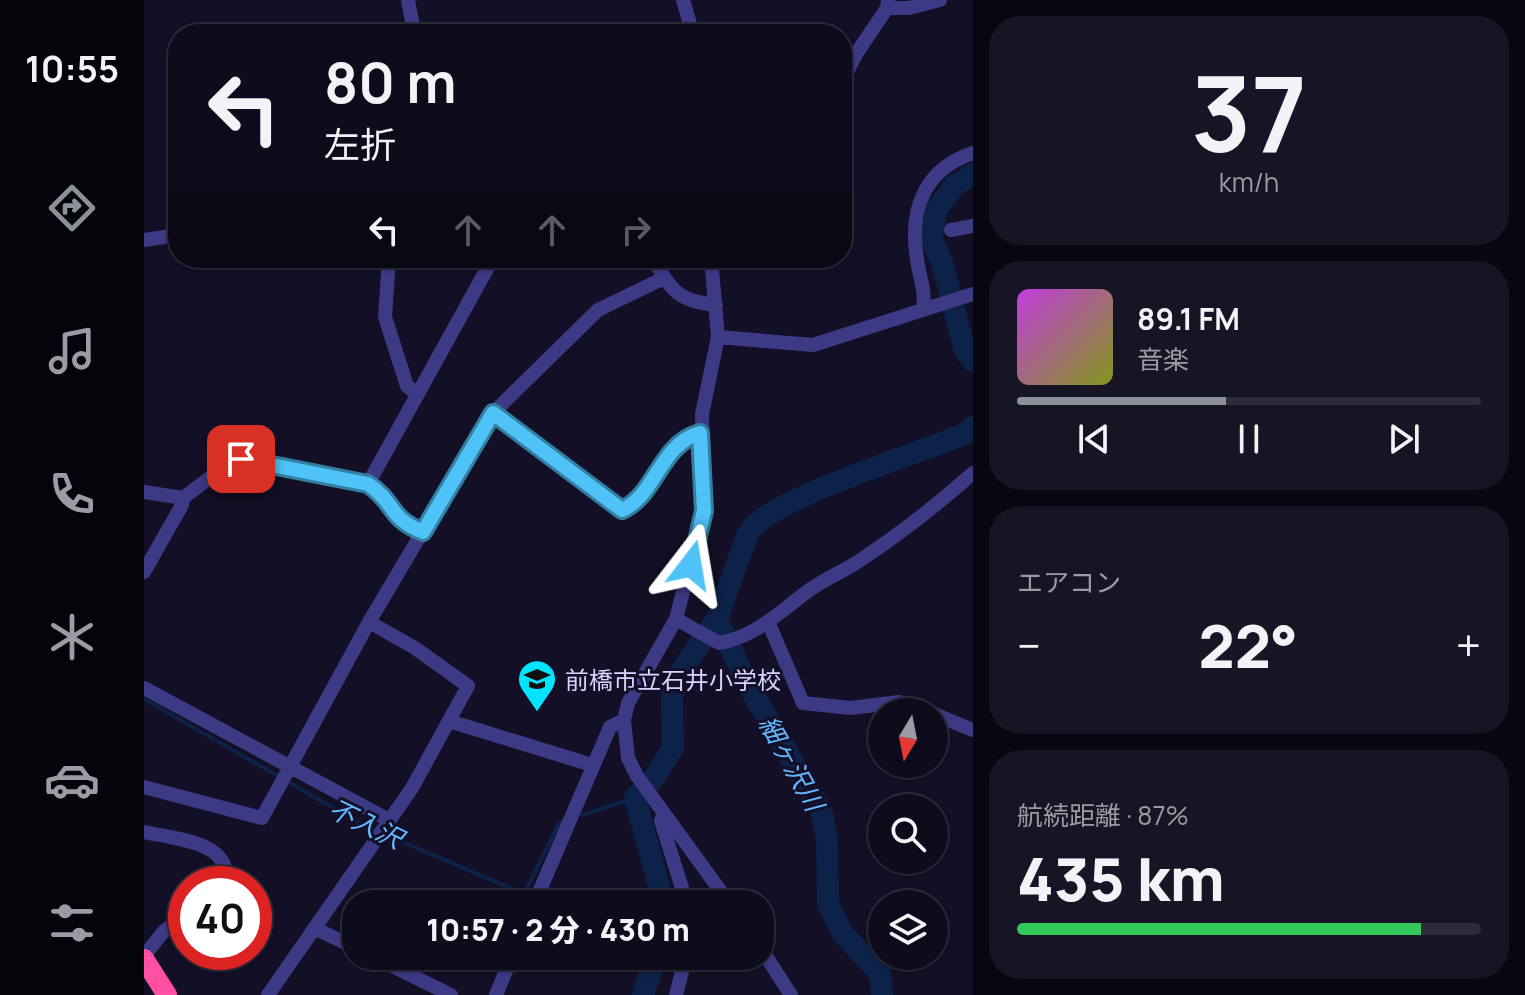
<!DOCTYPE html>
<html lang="ja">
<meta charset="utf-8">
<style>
:root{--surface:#0e0b1c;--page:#171425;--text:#f1f3f6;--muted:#9b9ba3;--line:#2e2b3b;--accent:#8c9099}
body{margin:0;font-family:Manrope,"Noto Sans JP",sans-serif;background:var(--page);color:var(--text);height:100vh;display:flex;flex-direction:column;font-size:30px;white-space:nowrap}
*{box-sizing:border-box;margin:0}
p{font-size:26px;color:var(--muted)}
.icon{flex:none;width:44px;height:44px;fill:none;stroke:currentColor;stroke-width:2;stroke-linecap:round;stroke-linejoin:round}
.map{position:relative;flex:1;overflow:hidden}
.sheet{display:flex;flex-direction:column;gap:16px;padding:16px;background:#08060f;width:552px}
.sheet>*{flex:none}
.banner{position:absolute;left:24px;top:24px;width:684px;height:244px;border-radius:32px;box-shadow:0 2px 6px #0004,0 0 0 2px var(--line);background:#0e0b1c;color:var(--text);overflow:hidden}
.needle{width:52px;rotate:190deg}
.fabs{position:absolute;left:724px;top:698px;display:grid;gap:16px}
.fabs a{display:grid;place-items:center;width:80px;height:80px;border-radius:50%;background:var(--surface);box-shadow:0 2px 6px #0004,0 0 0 2px var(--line);font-size:40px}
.speed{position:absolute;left:24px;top:866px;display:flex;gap:16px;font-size:40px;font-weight:700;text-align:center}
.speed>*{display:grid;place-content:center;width:104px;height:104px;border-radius:50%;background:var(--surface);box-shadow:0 2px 6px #0004,0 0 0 2px var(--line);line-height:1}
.speed .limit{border:12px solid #d22;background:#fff;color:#111}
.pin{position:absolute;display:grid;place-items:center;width:68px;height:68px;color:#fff;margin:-34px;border-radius:16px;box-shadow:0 4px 12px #0006}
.me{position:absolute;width:88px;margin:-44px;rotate:14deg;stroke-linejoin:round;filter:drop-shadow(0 0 6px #0008)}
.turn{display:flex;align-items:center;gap:28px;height:168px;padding:0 24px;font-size:36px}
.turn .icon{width:104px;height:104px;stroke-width:2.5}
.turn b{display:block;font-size:56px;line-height:68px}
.lanes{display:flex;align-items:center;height:76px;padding:0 24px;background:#0003;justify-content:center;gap:40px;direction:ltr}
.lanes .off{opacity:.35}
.big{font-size:60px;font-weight:800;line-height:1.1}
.sheet .widget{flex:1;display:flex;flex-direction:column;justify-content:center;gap:12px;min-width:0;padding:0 28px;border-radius:32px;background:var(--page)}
.sheet .dial{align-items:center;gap:0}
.dial b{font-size:104px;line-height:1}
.song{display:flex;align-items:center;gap:24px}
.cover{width:96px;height:96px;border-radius:12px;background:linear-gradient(135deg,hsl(290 70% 55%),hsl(70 70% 35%))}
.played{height:8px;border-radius:4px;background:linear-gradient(90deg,var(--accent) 45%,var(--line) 45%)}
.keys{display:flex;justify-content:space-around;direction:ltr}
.heat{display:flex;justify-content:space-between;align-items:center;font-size:44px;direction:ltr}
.charge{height:12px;border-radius:6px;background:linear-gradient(90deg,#34c759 87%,var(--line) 0)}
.trip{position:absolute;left:198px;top:890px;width:432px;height:80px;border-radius:32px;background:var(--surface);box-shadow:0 2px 6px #0004,0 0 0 2px var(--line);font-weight:800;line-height:80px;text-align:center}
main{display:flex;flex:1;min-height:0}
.menu{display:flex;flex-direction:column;width:144px;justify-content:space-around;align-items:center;background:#06040b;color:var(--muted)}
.menu .icon{width:56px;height:56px}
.menu .on{color:var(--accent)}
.menu b{font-size:36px;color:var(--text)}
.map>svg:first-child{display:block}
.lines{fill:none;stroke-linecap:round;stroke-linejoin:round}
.stream{stroke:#0c2248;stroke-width:4}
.river{stroke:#0c2248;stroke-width:22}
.minor{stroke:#3d3a85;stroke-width:14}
.highway{stroke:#ff4fa3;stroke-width:20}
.route-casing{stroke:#337fa1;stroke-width:20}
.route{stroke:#4fc3f7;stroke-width:14}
.labels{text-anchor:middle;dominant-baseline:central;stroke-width:6;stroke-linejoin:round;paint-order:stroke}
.poi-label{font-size:24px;fill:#d9d4ff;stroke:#130f26;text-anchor:start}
.water-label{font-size:26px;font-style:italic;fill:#62b6ff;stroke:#130f26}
</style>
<main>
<nav class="menu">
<b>10:55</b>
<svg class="icon on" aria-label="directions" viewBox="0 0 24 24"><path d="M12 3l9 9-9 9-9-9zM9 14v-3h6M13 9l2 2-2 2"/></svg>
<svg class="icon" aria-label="music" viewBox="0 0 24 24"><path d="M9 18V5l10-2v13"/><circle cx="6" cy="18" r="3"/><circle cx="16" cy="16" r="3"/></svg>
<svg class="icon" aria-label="phone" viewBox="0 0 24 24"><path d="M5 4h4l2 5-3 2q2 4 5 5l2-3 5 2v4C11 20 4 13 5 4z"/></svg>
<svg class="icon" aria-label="climate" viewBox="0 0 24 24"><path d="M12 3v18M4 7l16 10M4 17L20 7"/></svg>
<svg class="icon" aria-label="car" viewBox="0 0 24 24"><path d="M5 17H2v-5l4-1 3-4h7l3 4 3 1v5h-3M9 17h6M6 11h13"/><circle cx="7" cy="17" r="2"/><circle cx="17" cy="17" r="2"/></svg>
<svg class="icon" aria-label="filters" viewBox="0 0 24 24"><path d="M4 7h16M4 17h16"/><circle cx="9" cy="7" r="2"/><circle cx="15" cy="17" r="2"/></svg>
</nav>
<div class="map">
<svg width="829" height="995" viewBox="0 0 829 995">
<rect width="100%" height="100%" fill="#130f26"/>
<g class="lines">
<path class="stream" d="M0,699l219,126 161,69 35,-71 4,-2
M438,815l53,-17"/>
<path class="river" d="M829,174l-19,12 -17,23 -6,29 11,24 23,89 8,10
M574,621l30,64 73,125 6,29 1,65 15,30 37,39 2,22
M520,904l-29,-106 19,-20 19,-30 -1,-52 5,-19 40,-58 31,-86c23,-36 174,-80 221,-101l4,-5
M499,995l13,-39"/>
<path class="minor" d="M539,0l10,34
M743,8h22l31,-8
M264,34l4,-13 -4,-21
M698,82l14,-28 31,-46 1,-8
M807,230l22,-4
M0,240l34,-5
M245,258l-4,59 22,69 10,8
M509,258c19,33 24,43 63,47
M567,258l7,79 -16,77 2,97 -28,108 -48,84 -4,17 4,38 9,18 93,128
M779,308c3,-18 -4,-31 -6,-49 -8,-49 7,-90 56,-106
M574,337l95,8 160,-51
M349,413l129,97c34,-16 39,-66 78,-77
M224,484l125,-226
M0,492l39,6 45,-34 13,-5 127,25c28,19 20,34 55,48
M0,572l38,-67 1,-7
M532,619l43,24c38,-7 59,-30 89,-52 15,-11 32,-18 48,-28 41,-27 80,-57 117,-90
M625,624l34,79 48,5 48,-6 30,10
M0,688l243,131
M790,714l39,16
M305,721l143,44
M0,787l118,31 107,-196 124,-209 105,-103 66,-32
M520,813l-3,8 26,83
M0,832c30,7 90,9 81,52
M390,904l76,-177 14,-7
M170,928l42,20
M616,947l31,48
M0,956l20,-25 22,-15
M228,956l79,39
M124,995l144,-207 56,-102 -53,-38 -46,-26
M352,995l16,-39
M532,995l10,-39"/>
<path class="highway" d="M0,959l23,36"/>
</g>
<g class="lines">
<g class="route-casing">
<path id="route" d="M97,459l127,25c28,19 20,34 55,48l70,-119 129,97c34,-15 38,-66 78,-77l4,78 -13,54"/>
</g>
<use href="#route" class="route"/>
</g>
<defs>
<g id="school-pin" transform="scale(2)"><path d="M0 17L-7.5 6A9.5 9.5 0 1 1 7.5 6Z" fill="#00e5ff" stroke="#130f26"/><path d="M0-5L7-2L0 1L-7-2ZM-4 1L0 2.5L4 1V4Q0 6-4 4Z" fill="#111"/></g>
</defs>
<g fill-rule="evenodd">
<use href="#school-pin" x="393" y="679"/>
</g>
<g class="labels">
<g class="poi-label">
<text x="421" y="679">前橋市立石井小学校</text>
</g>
<g class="water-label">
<text transform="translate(648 763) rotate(61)">細ヶ沢川</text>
<text transform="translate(222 823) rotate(26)">不入沢</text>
</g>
</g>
</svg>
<div class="fabs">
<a><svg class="needle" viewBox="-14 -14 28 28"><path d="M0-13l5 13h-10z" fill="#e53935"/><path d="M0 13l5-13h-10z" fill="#9b9ba3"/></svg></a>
<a><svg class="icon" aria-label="search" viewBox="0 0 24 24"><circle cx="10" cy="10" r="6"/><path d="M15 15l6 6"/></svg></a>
<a><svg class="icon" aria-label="layers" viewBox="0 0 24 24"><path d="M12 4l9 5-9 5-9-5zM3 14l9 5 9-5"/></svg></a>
</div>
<div class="speed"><div class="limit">40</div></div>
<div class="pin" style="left:97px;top:459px;background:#d93025"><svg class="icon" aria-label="arrive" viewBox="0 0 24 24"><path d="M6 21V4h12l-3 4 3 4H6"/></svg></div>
<svg class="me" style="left:547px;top:565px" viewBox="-20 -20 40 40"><path d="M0-17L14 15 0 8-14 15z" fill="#4fc3f7" stroke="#fff" stroke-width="4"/></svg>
<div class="trip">10:57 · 2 分 · 430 m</div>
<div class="banner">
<div class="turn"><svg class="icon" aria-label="left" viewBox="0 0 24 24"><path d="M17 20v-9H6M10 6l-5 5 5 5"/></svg><div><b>80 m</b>左折</div></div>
<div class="lanes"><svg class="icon" aria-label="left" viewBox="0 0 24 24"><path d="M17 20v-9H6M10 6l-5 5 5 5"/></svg><svg class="icon off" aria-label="ahead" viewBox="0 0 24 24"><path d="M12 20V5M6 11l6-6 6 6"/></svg><svg class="icon off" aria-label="ahead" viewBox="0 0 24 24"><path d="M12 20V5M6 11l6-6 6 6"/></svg><svg class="icon off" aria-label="right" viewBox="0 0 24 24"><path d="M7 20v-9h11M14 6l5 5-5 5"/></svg></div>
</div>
</div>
<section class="sheet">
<div class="widget dial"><b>37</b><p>km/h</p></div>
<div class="widget">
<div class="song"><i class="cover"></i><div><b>89.1 FM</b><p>音楽</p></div></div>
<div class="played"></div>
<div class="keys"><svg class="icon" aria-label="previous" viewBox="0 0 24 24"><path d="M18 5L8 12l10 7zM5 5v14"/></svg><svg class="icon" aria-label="pause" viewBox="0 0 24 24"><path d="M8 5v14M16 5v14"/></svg><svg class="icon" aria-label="next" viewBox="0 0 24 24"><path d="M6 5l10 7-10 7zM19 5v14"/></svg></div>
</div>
<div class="widget"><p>エアコン</p>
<div class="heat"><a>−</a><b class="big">22°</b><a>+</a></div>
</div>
<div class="widget"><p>航続距離 · 87%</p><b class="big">435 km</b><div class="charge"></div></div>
</section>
</main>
